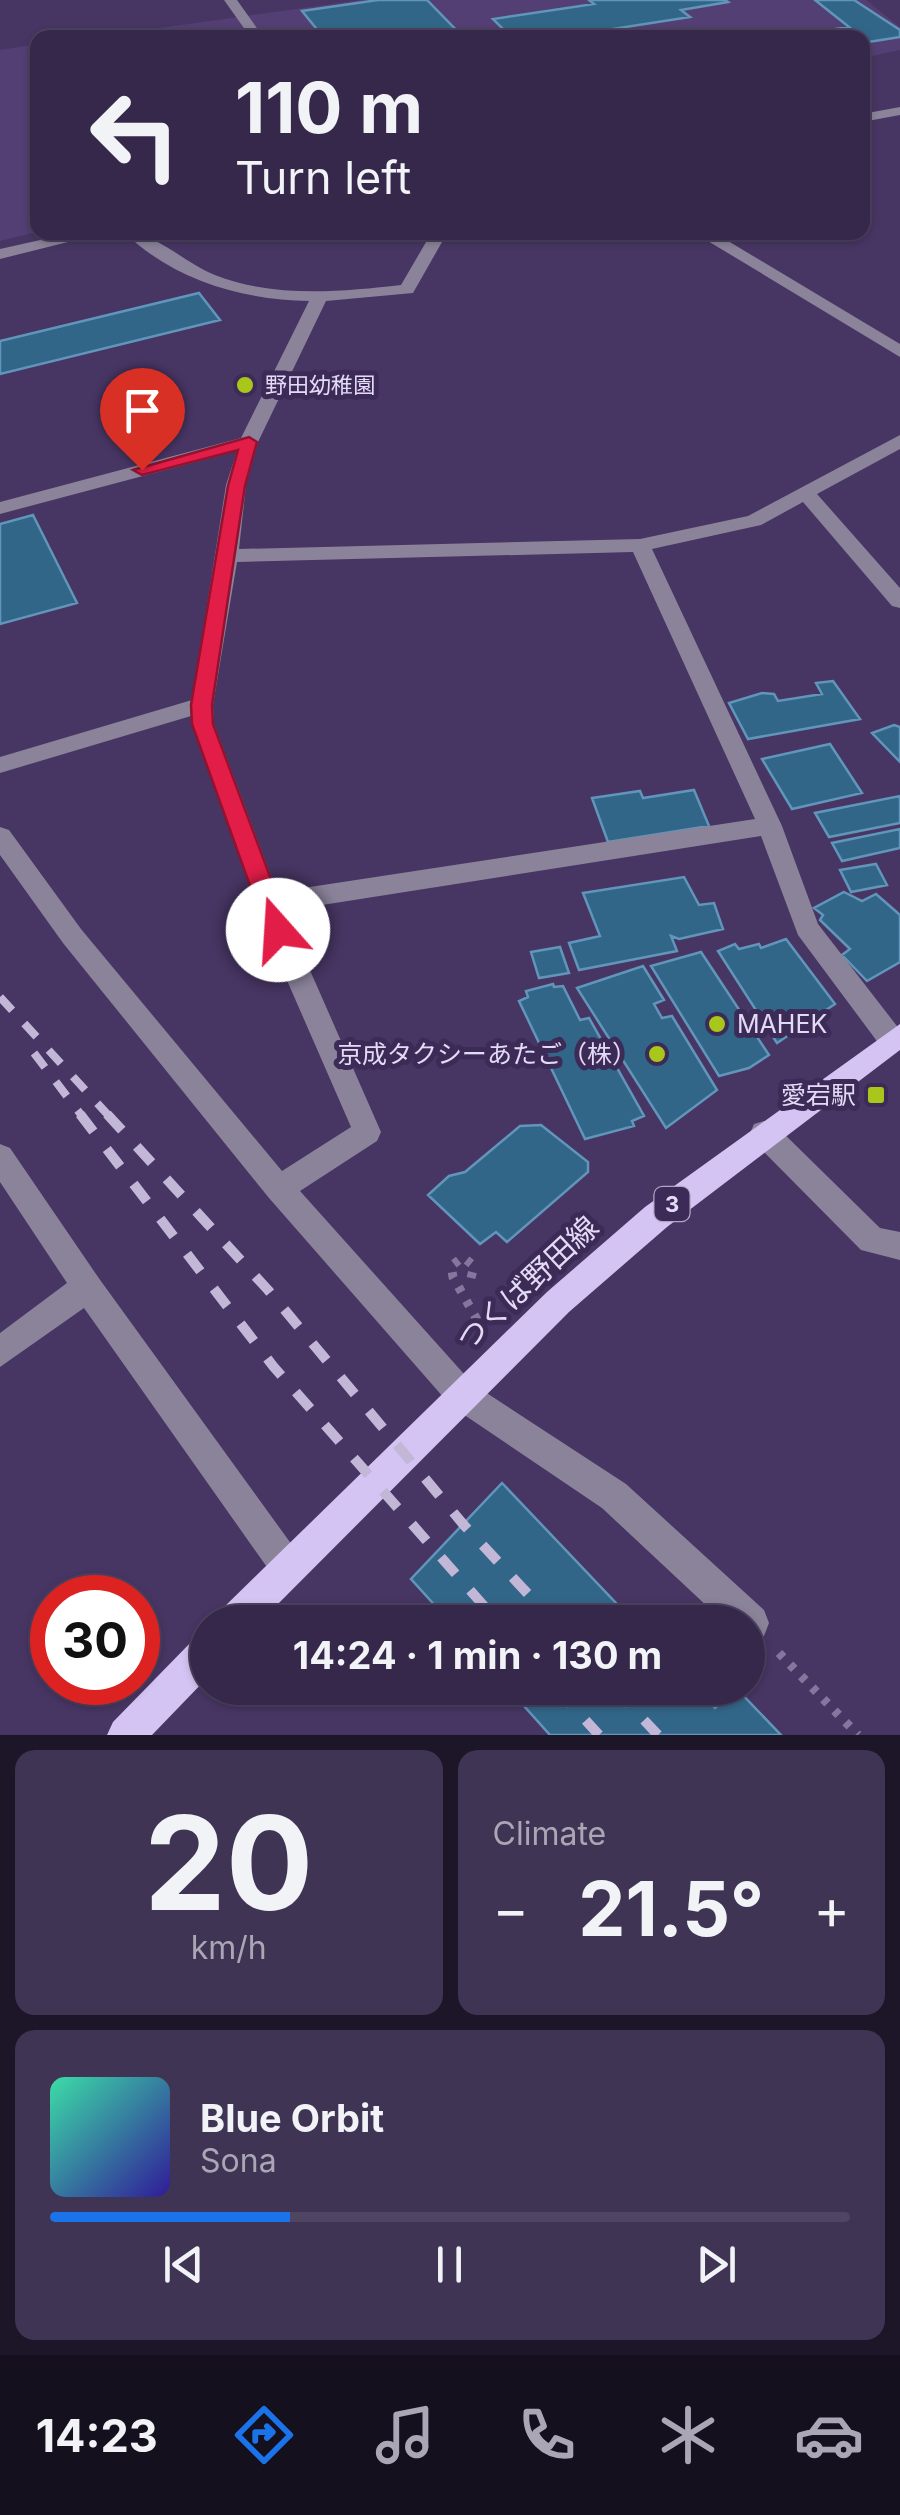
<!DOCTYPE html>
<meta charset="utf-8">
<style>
:root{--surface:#35284a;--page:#403454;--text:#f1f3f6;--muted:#aaa6b5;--line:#4f4462;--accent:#1a73e8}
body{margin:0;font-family:Inter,"Noto Sans JP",sans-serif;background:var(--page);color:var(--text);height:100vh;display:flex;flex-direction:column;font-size:38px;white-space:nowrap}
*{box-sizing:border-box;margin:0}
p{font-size:32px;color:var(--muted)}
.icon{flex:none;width:55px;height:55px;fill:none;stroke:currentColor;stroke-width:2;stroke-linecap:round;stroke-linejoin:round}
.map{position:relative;height:1735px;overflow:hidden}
.sheet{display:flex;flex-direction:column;gap:15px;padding:15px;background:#1d1629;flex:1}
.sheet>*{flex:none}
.top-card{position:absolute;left:30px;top:30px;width:840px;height:210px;border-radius:20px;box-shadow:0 2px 8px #0004,0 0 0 2px var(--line);background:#35284a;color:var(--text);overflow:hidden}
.speed{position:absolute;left:30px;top:1575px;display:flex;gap:20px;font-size:50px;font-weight:700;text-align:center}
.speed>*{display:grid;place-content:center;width:130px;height:130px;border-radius:50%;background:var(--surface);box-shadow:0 2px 8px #0004,0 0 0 2px var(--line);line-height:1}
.speed .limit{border:15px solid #d22;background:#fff;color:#111}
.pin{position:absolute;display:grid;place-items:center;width:85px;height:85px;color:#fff;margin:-102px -42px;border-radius:50% 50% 50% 0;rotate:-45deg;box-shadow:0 0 10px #0007}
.pin .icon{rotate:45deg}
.me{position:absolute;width:110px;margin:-55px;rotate:341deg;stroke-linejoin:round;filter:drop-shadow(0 0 8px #0008)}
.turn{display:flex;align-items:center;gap:35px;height:210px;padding:0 40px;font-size:45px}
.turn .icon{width:130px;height:130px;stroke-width:2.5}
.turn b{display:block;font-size:70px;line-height:85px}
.big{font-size:75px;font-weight:700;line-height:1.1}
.sheet .tile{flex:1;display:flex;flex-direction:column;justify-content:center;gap:15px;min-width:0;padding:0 35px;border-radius:20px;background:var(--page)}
.sheet .dial{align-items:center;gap:0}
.dial b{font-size:130px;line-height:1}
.song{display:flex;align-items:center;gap:30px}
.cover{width:120px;height:120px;border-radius:15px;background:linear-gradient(135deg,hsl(160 70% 55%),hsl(250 70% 35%))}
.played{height:10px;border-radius:5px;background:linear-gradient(90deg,var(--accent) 30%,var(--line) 30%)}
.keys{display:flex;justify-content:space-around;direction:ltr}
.heat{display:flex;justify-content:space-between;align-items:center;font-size:55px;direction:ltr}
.sheet .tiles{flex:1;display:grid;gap:15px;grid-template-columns:1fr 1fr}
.tile:last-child{grid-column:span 2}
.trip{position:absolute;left:190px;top:1605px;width:575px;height:100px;border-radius:50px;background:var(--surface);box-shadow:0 2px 8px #0004,0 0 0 2px var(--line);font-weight:700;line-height:100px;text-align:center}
.dock{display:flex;height:160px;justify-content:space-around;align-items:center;background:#15101e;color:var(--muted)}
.dock .icon{width:70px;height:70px}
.dock .selected{color:var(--accent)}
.dock b{font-size:45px;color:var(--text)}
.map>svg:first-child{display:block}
.built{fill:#533f73}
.building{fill:#326688;stroke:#6195ba;stroke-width:2.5}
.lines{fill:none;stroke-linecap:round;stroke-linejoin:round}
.path{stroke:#85769d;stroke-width:9;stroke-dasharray:6 10;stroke-linecap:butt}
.minor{fill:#8b839a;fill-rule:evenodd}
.major{fill:#d4c4f3;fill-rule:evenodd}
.rail-far1{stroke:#c2b7d7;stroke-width:8;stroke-dasharray:18 18;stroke-linecap:butt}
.rail{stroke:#c2b7d7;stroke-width:10;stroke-dasharray:22 22;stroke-linecap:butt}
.route{fill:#e11d48;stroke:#92132f;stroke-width:2.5}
.poi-dot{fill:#a9c71a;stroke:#3c2b57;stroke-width:4}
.labels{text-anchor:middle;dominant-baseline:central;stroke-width:10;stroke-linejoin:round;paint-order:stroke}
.far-poi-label{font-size:22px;fill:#e3daf6;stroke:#3c2b57;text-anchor:start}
.shield{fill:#3c2b57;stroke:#b1a6c6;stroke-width:2.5}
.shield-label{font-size:22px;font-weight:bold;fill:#e3daf6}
.poi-label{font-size:25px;fill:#e3daf6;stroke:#3c2b57;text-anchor:end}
.near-street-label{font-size:30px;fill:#e3daf6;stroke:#3c2b57}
</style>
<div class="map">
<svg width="900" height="1735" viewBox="0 0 900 1735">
<rect width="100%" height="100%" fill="#473563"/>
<path class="built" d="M360,0h506l34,27v23l-37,8 -1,-20h-774z
M37,44v188l-37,9v-191z"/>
<path class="building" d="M378,0h49l37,38h-140l-22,-27z
M589,0h136l3,2 -47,8 9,7 -135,21h-13l-5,-6 -27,4 -17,-17 101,-15z
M815,0h39l46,30v7l-38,6v-5h-87l74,-11z
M199,293l21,27 -220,54v-33z
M33,515l44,88 -77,21v-100z
M833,681l27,38 -112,20 -19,-36 33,-10 12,1 4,7 44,-7 -6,-11z
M894,725l6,2v35l-28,-29z
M830,744l32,49 -70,16 -30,-50z
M694,790l15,36 -101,16 -16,-44 48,-7 3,7z
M900,796v27l-71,14 -14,-24z
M900,829v19l-58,13 -10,-18z
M876,864l11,21 -36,7 -11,-22z
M684,877l15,28 15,-2 9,26 -44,10 -8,-3 6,15 -98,19 -10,-27 31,-7 -17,-43z
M844,892l18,9 14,-7 24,21v47l-33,19 -25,-26 8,-6 -30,-29 3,-5 -9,-7z
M786,939l49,65 -58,39 -59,-92 17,-7 4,5 20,-5 2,4z
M560,947l9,26 -30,5 -8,-26z
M701,952l68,103 -20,13 -30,8 -68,-110z
M643,966l21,34 -10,4 8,14 10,-2 45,74 -51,38 -89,-140z
M553,984l1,3 9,-1 17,34 9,-2 55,98 -12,5 2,5 -49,13 -66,-138 9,-4 -2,-6z
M541,1125l47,37v10l-81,70 -11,-10 -16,12 -52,-49 21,-19 16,-4 55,-46z
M502,1483l132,139h-184l-39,-43z
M508,1688h188l19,20 21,-20 45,47h-231z"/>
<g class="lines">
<path class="path" d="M471,1278l3,-12 -11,-9 -12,9 2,11 27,48
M779,1653l79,82"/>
<path class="minor" d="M224,0h13l27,38h-13z
M900,107v8l-38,7v-8z
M76,232h32l-108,27v-10z
M124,232c32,0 60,31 91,43 58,23 125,17 186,10l28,-48 -6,-5 23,3 -33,58 -87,8 -68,141 -12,43 -7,64 401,-10 108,-23 152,-81v14l-83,45 83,94v20l-8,-2 -89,-104 -42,23 -109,24 130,277 36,98 82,106v19l-8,2 -10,-3 -84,-113 -37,-99 -477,75 97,221 -4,9 -77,50 173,193 153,100 138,126 5,13 -5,13 -13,5 -3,-2v-17h-24l-122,-114 -151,-102 -182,-208 -206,-255 -63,-88v-28l9,3 72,99 201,242 69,-44 -86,-197 -74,-214 -191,57v-16l192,-57 34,-215 11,-34 -237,63v-12l241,-64 68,-137c-67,-1 -136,-21 -185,-69zM633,552l122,267 -478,73 -63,-168 -1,-19 24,-143z
M693,232h20l187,112v13z
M764,1121l10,3 106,104 20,4v28l-39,-10 -107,-108 -4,-9 4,-9z
M0,1144l10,4 88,129 202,279 5,12 -5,12 -12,5 -12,-5 -192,-272 -84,59v-34l67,-50 -67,-101z"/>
<path class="major" d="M900,1024v26l-233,177 -98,85 -309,310h-43l5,-13 325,-317 98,-85z
M208,1633v44l-56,58h-45l6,-13 82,-84z"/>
<path class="rail-far1" d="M0,997l109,119
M34,1053l48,63"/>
<path class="rail" d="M80,1114l193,252 225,256
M107,1114l161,176 195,234 91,98
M556,1688l43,47
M614,1688l44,47"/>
</g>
<path class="route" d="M249,437l8,5 -12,44 -33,219 1,19 77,206 -4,6h-17l-3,-6 -74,-206 -1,-19 37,-219 10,-36 -96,25 -9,-5z"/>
<g class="poi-dot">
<circle cx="245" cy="385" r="10"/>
<circle cx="717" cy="1024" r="10"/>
<circle cx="657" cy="1054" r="10"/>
<rect x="866" y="1085" width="20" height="20" rx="5"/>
</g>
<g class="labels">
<g class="far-poi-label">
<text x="265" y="385">野田幼稚園</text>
</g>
<rect class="shield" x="654.5" y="1187" width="35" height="34" rx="8"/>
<g class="shield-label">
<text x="672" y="1204">3</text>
</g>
<g class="poi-label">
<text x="737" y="1024" text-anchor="start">MAHEK</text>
<text x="637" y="1054">京成タクシーあたご（株）</text>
<text x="856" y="1095">愛宕駅</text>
</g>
<g class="near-street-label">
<text transform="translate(527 1283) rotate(-43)">つくば野田線</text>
</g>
</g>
</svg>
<div class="speed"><div class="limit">30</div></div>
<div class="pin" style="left:142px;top:470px;background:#d93025"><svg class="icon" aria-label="arrive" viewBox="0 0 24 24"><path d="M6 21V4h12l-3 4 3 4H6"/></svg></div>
<svg class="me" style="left:278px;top:930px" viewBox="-20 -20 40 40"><circle r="19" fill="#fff"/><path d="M0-13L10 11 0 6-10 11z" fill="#e11d48"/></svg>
<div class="trip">14:24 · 1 min · 130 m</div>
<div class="top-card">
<div class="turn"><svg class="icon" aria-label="left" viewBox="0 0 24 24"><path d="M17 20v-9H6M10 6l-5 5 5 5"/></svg><div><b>110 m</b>Turn left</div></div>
</div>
</div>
<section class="sheet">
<div class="tiles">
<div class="tile dial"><b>20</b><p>km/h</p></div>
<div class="tile"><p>Climate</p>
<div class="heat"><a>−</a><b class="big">21.5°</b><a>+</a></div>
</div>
<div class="tile">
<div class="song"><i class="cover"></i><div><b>Blue Orbit</b><p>Sona</p></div></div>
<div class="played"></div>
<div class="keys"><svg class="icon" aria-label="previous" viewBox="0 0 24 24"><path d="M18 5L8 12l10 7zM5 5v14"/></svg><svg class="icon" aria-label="pause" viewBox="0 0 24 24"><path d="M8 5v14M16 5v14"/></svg><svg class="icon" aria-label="next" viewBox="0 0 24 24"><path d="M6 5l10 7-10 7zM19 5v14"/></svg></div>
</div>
</div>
</section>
<nav class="dock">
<b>14:23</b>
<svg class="icon selected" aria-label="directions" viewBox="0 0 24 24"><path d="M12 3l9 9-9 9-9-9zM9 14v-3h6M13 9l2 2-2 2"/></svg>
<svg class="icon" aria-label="music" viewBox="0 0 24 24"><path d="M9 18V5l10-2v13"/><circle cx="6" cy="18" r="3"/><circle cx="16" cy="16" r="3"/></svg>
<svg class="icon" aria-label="phone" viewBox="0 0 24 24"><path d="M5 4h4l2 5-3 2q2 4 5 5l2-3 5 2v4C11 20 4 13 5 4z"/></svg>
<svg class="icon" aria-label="climate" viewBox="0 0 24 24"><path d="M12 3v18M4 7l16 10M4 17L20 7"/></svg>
<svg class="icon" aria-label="car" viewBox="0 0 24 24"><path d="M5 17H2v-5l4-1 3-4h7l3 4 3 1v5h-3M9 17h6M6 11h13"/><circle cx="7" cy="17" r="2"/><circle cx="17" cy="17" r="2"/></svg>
</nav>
